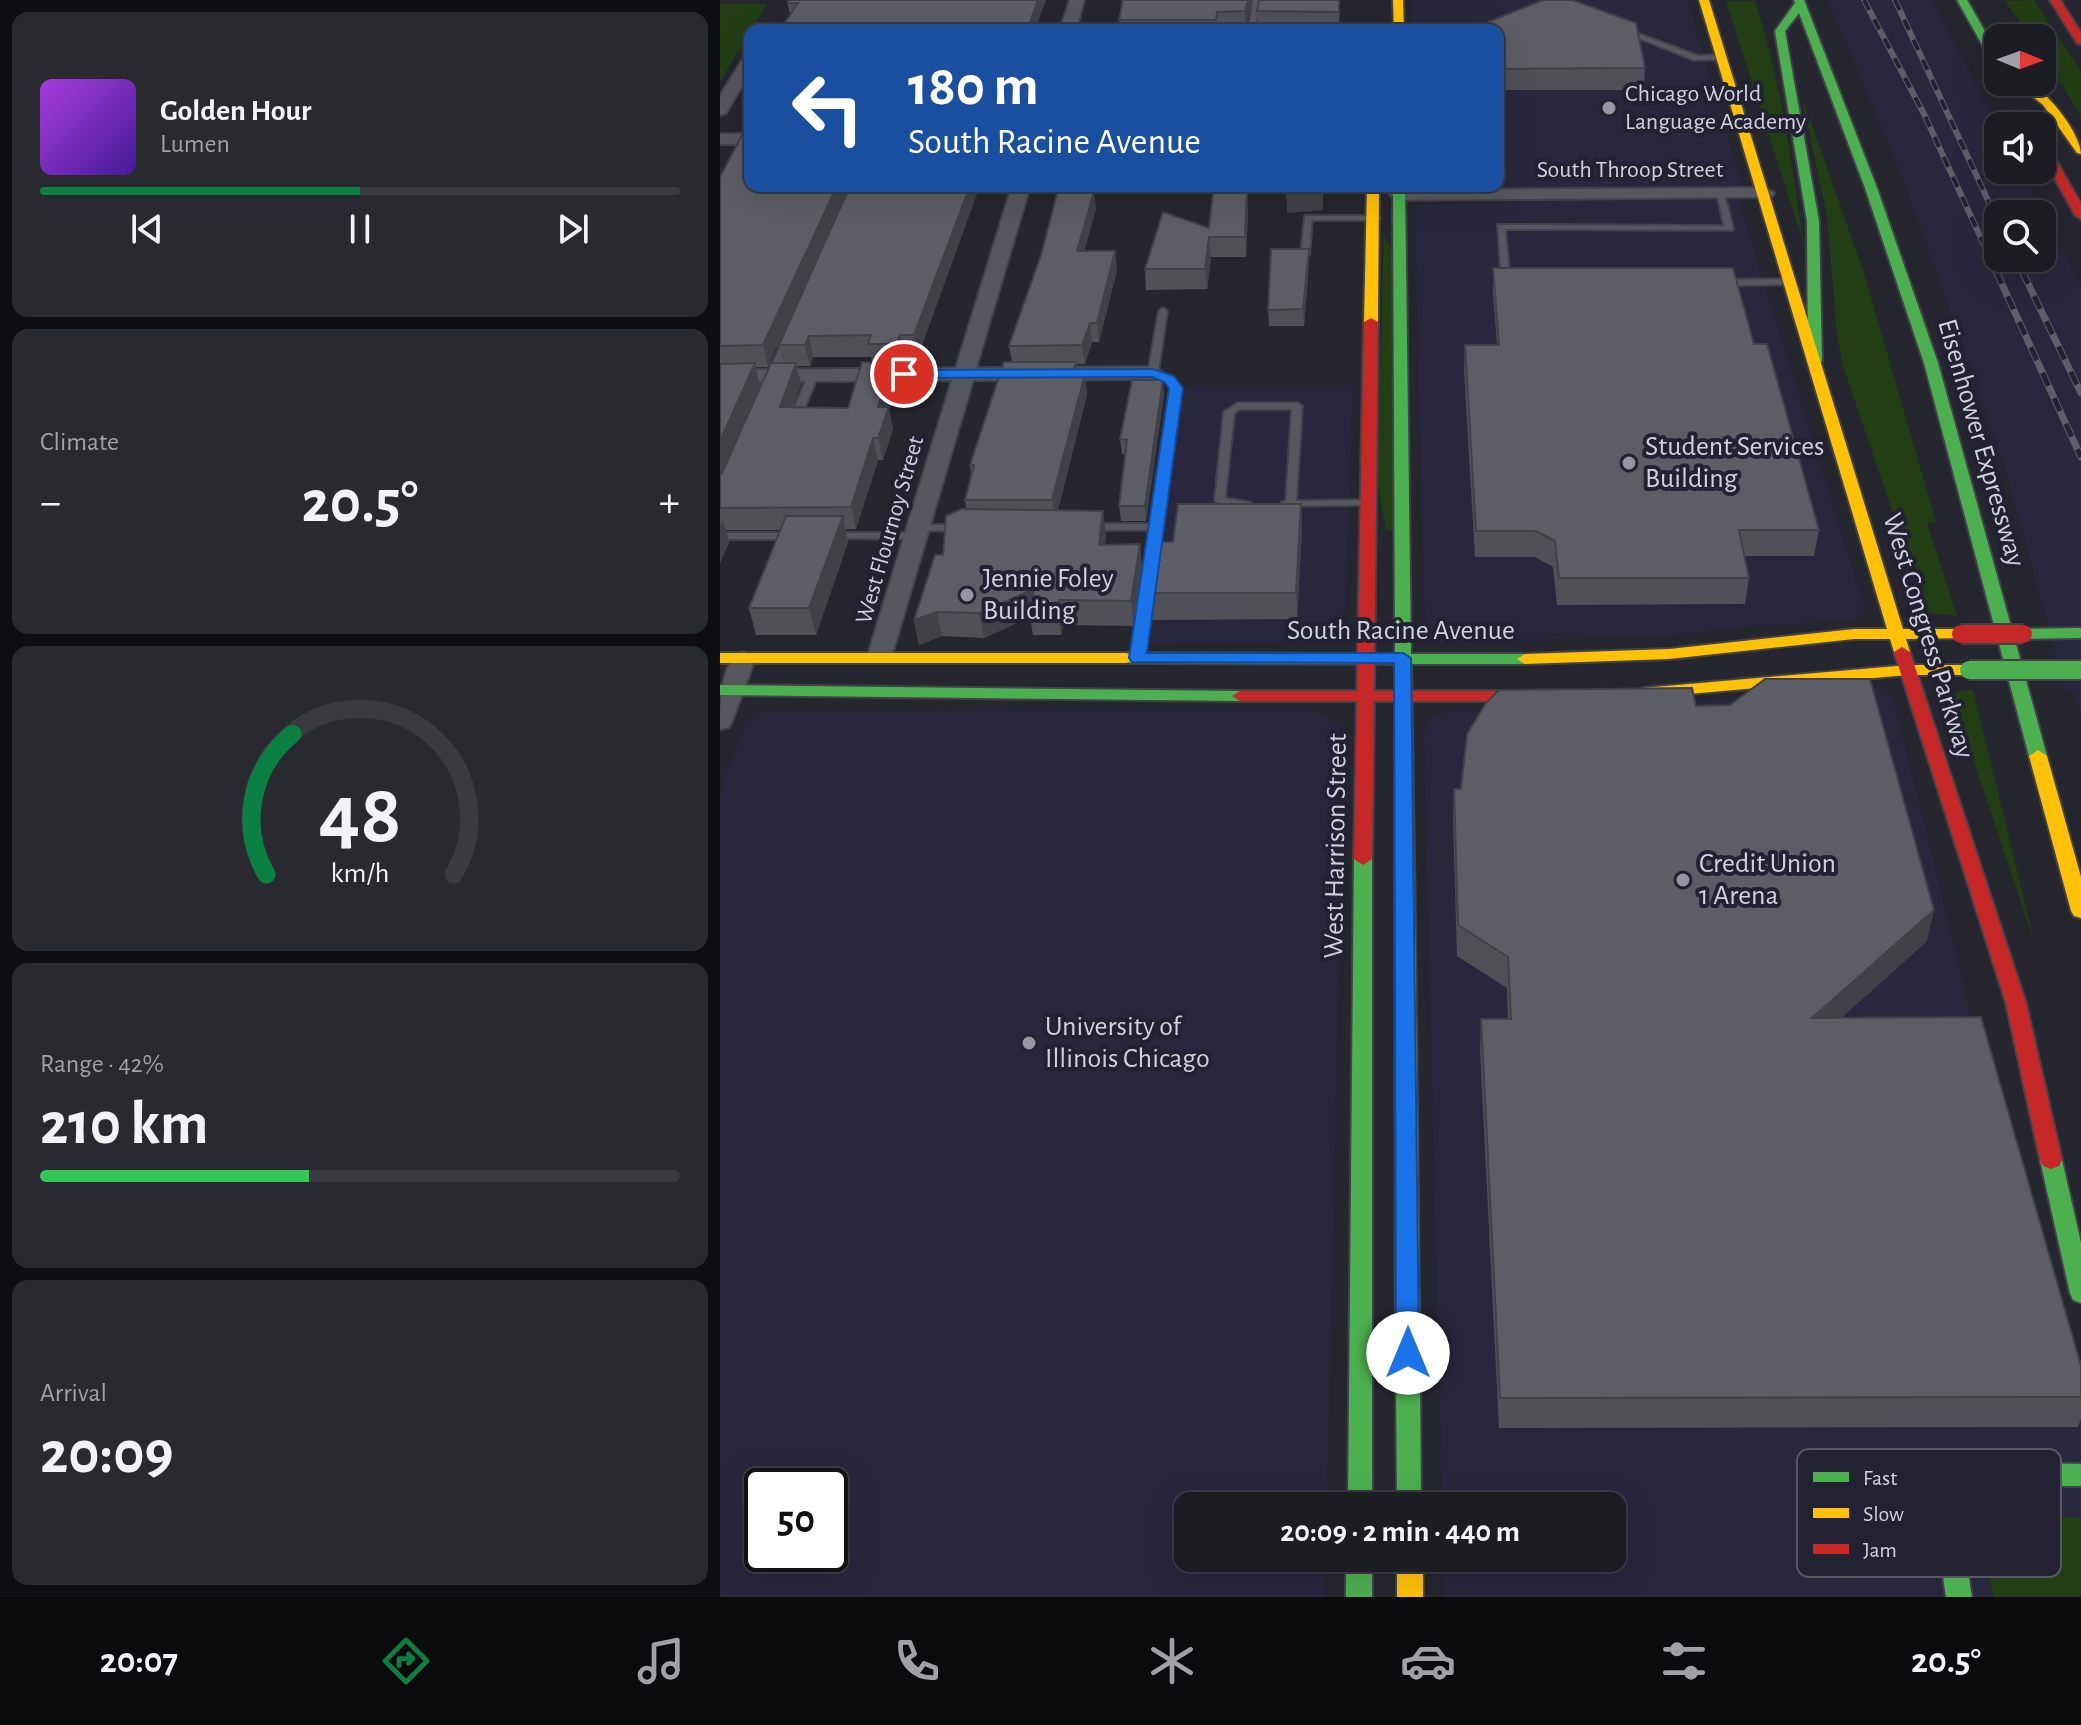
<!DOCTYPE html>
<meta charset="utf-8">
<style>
:root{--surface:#1c1c23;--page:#292930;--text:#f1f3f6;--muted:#a0a1a6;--line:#3a3a41;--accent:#0b8043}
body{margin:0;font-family:"Alegreya Sans",sans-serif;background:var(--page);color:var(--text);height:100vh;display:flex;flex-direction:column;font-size:30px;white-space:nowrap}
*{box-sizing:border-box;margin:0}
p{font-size:26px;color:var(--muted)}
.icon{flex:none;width:44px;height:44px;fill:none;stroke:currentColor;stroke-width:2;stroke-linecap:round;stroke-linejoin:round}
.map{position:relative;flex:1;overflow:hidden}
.drawer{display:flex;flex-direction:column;gap:12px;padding:12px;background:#0f0f13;width:720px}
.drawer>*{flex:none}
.top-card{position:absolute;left:24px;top:24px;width:760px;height:168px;border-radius:16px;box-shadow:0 8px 32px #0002,0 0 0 2px var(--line);background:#1a4fa0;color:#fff;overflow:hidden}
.needle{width:52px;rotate:91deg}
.tools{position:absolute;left:1264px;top:24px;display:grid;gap:16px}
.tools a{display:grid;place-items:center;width:72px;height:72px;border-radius:16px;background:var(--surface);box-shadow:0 8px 32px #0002,0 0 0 2px var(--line);font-size:40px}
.speed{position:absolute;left:24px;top:1468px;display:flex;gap:16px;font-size:40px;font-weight:700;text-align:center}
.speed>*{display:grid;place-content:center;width:104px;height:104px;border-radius:50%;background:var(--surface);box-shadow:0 8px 32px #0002,0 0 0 2px var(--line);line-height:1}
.speed .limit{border:4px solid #111;border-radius:12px;background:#fff;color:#111}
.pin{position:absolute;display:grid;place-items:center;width:68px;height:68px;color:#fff;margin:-34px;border:4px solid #fff;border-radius:50%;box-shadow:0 2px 8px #0007}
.me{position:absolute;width:88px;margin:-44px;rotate:0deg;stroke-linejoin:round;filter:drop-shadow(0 0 6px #0008)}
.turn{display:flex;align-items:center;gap:28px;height:168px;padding:0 32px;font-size:36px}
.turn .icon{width:104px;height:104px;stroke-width:2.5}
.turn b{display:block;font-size:56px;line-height:68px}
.big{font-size:60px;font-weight:700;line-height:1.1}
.drawer .card{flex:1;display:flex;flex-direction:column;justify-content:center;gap:12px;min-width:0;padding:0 28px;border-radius:16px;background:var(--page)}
.drawer .dial{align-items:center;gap:0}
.dial svg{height:208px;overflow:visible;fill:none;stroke:var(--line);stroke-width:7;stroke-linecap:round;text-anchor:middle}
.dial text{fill:var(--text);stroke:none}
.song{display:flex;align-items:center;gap:24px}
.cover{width:96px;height:96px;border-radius:12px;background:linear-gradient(135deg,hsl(280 70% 55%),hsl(260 70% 35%))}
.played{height:8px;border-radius:4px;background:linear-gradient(90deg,var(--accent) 50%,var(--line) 50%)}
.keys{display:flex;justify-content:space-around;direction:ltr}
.heat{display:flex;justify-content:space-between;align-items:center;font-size:44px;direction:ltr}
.charge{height:12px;border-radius:6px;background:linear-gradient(90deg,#34c759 42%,var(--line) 0)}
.trip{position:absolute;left:454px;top:1492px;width:452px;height:80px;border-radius:16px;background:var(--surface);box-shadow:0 8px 32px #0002,0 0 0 2px var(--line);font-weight:700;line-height:80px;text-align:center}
.tab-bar{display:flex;height:128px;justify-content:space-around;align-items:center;background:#0b0b0e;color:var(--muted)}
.tab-bar .icon{width:56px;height:56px}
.tab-bar .active{color:var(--accent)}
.tab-bar b{font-size:36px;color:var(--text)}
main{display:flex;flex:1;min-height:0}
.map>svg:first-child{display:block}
.built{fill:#29273d;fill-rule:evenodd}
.green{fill:#223e14}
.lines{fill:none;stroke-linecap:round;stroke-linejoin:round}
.lane-casing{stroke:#42424b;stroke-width:4}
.street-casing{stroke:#42424b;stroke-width:4}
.fast-casing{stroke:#42424b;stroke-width:4}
.slow-casing{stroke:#42424b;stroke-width:4}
.jam-casing{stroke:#42424b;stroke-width:4}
.lane{fill:#57575f;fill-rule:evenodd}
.street{fill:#57575f;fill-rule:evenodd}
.fast{fill:#4caf50;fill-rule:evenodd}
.slow{fill:#ffc107;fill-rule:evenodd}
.jam{fill:#c62828;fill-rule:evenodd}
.rail-far1-casing{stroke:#5e5e66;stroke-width:6}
.rail-casing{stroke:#5e5e66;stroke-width:7}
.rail-far1{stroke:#223;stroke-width:4;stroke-dasharray:11;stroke-linecap:butt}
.rail{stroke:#223;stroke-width:5;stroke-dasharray:14;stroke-linecap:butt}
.fast-bridge-casing{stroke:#42424b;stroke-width:22;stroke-linecap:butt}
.jam-bridge-casing{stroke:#42424b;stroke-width:22;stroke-linecap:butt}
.fast-bridge{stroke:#4caf50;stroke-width:18}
.jam-bridge{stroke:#c62828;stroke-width:18}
.wall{fill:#505057;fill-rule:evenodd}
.shaded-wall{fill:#414147}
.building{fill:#5d5d65;stroke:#414147;stroke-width:2}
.route{fill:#1a73e8;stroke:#114b97;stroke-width:2}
.poi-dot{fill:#9596a1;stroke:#223;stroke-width:3}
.labels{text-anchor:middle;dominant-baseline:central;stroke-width:8;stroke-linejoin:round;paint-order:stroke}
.far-poi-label{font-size:24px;fill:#d1d2de;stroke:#223;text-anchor:start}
.far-street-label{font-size:24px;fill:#d1d2de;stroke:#223}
.street-label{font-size:28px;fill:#d1d2de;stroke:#223}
.poi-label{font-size:28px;fill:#d1d2de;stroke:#223;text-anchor:start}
.key{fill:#223;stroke:#575766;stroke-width:2}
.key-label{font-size:22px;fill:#d1d2de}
</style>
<main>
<section class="drawer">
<div class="card">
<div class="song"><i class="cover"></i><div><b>Golden Hour</b><p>Lumen</p></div></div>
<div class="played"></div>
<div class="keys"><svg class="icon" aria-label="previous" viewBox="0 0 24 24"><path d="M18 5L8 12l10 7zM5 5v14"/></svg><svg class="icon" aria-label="pause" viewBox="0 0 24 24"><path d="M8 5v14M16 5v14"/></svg><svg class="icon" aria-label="next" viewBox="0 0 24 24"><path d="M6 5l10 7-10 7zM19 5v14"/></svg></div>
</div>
<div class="card"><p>Climate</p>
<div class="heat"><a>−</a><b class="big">20.5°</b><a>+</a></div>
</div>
<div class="card dial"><svg viewBox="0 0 100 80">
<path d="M14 69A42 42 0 1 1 86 69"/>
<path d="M14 69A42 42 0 0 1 24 15" stroke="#0b8043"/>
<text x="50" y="56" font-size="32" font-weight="700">48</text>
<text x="50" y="72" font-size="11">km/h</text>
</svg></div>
<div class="card"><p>Range · 42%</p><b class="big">210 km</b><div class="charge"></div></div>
<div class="card"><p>Arrival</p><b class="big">20:09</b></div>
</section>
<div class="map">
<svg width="1361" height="1597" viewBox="0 0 1361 1597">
<rect width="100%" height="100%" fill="#26262f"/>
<path class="built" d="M703,0h264l56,189 -325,-1 -4,-2h84v-156h-87v-26z
M1108,0h104l66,127v43h23l60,113v435l-7,-26 -8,-1 -61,-222 -35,-103 -69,-192zM1278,214h44v44h-44z
M1018,198l128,415 -17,8 -98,5 -104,12 -170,2 -7,5 -42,-4 -3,-4 -10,-429 9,-4 77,-4z
M478,385h155l-9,251 -5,6 -199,1 36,-255z
M1139,685l25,3 10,12 83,341 104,366v111l-33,-2 -62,49 8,32h-550l-1,-39h169v-52h-170l-18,-771 5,-17 23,-7 205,-4z
M587,710l16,4 15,11 5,26 -16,755h-139v52h137l-1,39h-604v-804l26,-72 13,-9zM42,1486h68v68h-68z"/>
<path class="green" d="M1314,0l47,71v45l-39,-64v-14h-10l-27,-37z
M1006,1h29c26,79 36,162 49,244z
M0,4h47l-47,78z
M1081,94l62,176 73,252 -9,1 30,93 -30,-3 -84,-247 -6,-31 -10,-119z
M664,236l9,16 1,278h-8l-9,-50z
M1243,690h10l62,254 -82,-245 2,-5z
M1328,1516l33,2v79h-87c-15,-61 -5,-69 54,-81z"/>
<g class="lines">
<g class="lane-casing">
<path id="lane" d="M533,0h6l-4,30h-6z
M901,29h4l73,27 24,-1 4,2 -4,2 -28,1 -73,-29z
M997,191l7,2 9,35 -1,2 -227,-1 5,54 -4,3 -4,-3 -4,-58 226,1z
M585,216h71l4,2 -4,2h-64l-3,35 -4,3 -4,-3z
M1070,279l3,1v4l-72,2 -4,-3 4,-3z
M443,308l4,3 -9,61 14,5 9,11 -37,270 -6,3 -6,-3 19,-128h-59l-5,-3 5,-3h60l19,-136 -5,-7 -18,-8 11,-62z
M68,336l4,3 -16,38 -2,2h-6l-2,-2 18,-38z
M93,372l5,3 -14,34 8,3 -5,3 -12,-1 -2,-2 15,-37z
M518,403h59l5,3 -6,95 71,-1 5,3 -1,2 -89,1v-4l4,-1 6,-92h-52l-6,4 -9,85 26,5 1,2 -5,3 -31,-6 -1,-2 9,-88z
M196,525h45l5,3 -5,3 -49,-1 -1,-2z
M0,533h71l5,3 -5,3h-71z
M113,533h81l5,3 -5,3 -85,-1 -1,-2 1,-2z"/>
</g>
<g class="street-casing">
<path id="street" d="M350,0h14l-8,30h-16z
M30,54v18l-24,41 -6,2v-19l25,-40z
M0,134h30v10h-30z
M292,186h18l-54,182 177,-1 10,6 -10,6 -180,1 -82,278 -4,5h-16l-4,-5 85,-278 -232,2v-12l236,-2z
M1045,188l9,5 -3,4 -372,3 -9,-5 9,-5z
M23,652l8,2 4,5 -23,62 -3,6 -9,2c0,-27 0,-52 15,-75z"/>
</g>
<g class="fast-casing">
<path id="fast" d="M1074,0h10l73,188 61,175 109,393 -3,4 -6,2 -9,-6 -105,-393 -59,-175 -66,-175 -14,18 34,190 3,140 -7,4 -7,-4 -1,-140 -32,-190 20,-28z
M1237,0h10l31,54v13l-5,-3z
M673,186h12l6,468h114l8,5 -8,5h-114l4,256 -3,5h-14l-3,-5v-256l-269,-1 -8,-5 8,-5 269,1z
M1361,628v10l-58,1 -8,-5 8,-5z
M0,685l520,6 8,5 -8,5 -520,-6z
M643,853l9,6v647h-24l6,-647z
M1331,1151l8,3 3,6 19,83v60l-8,-3 -3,-7 -30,-133 3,-6z
M688,1365l8,3 4,7 1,131h-24l-1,-131 4,-7z
M1314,1463l47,1v22c-97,-1 -128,3 -109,111h-26c-13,-78 -1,-130 88,-134z
M626,1558h26v39h-26z"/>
</g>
<g class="slow-casing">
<path id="slow" d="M673,0h10l1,30h-10z
M979,0h10l194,629h58l6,1 2,4 -2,4 -61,1 4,13 -8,5 -8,-5 -4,-13h-36l-185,20 -144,5 -8,-5 8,-5 144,-5 185,-20h33z
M1295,82c2,0 11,0 13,1 19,7 53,51 53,71l-4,-1 -34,-48z
M647,186h12l-1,136 -7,4 -7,-4z
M0,653h406l8,5 -8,5h-406z
M1188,665h61l8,5 -8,5h-61l-265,23 -8,-5 8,-5z
M1318,750l9,6 34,121v41l-7,-2 -3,-5 -42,-155z
M685,913l7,2 3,5 5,455 -4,7 -8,3 -8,-3 -4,-7 -1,-455 3,-5z
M677,1558h26v39h-26z"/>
</g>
<g class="jam-casing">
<path id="jam" d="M1330,0h10l21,33v11l-4,-1z
M1322,143l6,3 33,58v15l-6,-4 -33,-59z
M651,318l7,4 -4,369h166l8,5 -8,5h-166l-2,158 -9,6 -9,-6 3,-158h-117l-8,-5 8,-5h117l7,-369z
M1182,647l8,5 116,351 36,157 -3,6 -8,3 -8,-3 -3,-6 -34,-157 -112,-351z"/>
</g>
<use href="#lane" class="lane"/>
<use href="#street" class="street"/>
<use href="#fast" class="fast"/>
<use href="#slow" class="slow"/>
<use href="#jam" class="jam"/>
<g class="rail-far1-casing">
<path id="rail-far1" d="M1144,0l60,114 73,159
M1175,0l103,222
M1296,258l7,15"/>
</g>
<g class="rail-casing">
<path id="rail" d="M1276,271l85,186
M1302,271l59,122"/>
</g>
<use href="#rail-far1" class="rail-far1"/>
<use href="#rail" class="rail"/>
<g class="fast-bridge-casing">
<path id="fast-bridge" d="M1249,670h112"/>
</g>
<g class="jam-bridge-casing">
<path id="jam-bridge" d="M1241,634h62"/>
</g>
<use href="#fast-bridge" class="fast-bridge"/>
<use href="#jam-bridge" class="jam-bridge"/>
</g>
<path class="wall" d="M326,0l-256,14 -3,-13z
M532,0l-6,28 -28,1v1h-98l-1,-10z
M539,0h81l-1,28h-81l-1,-17z
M768,22l157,46 -1,22h-146v-60h-10z
M30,88v98l18,181h-12l4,18 -39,89 62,-111 -4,-18 71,-159h131l-2,2 -61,168h-15l-2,9 -9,1 3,17 -7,24 5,22 -10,31h-5l-22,69h-10l2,13 -32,93h-60l-7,-27 32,-78h-55l3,12 -9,21v-386l28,-53 -4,-19zM93,357h58l1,5 -24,46 -55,-1 8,-23 -4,-18h13z
M424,186h39v5h-38z
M376,209l-12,42h31l2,19 -18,72h-7l-7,22h-9l1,10h8l2,20 -29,116 48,25 -1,10 35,-1 2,25 -8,57 -71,-1 -2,10h-28l-3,-18 -46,21 -42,-2 -23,9 -5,-25 52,-111 -1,-9 6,-27 -1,-8 42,-103 -3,-16z
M528,210l-2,47h-35l-4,32 -61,1 -1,-21 64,-41z
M589,265l-5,61h-35l-1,-16z
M773,268l261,76 65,186 -5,26h-70l5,22 -4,26 -188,1 -4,-38 -18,-10h-60l-11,-187 1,-25h32l-4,-52z
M444,394l-18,127h-25l-2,-15 6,-52h-3l-2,-15z
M581,504l1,26 -5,89 -145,1 -2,-27 23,-51z
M976,706l231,235 -86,77 240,348v53l-3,8 -579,1 -19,-378 1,-31h27l-1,-31 -50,-32 -4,-136 1,-31h7z"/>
<path class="shaded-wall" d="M318,0h8l-11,30h-8z
M528,0h4l-6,28 -1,-17z
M117,186h13l-82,181 -5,-22z
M250,186h11l-2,2 -61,168 -4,-21z
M603,186v24l-36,3 -1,-23z
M374,191l2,18 -17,61 -2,-19z
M527,191l1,19 -2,47 -1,-20z
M489,237l2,20 -4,32 -2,-20z
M589,249v16l-5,61 -1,-17z
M395,251l2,19 -18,72 -2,-19z
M370,323l2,19 -7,22 -3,-19z
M180,335l3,21 -2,9 -4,-21z
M89,336l4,21 -3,9 -5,-21z
M171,362l4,21 -10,36 4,-12 4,22 -10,31 -5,-22v-31z
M356,362l3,20 -7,-8z
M35,363l5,22 -40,91v-35z
M76,363l5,21 -16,45 -5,-22z
M365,374l2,20 -32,127 -3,-21z
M443,380l1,14 -18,127 -1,-15z
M153,438l5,22 -22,69 -5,-22z
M581,504l1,26 -5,89 -1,-26z
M383,511l3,24 -4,35 -3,-25z
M123,516l5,26 -32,93 -7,-27z
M3,520l6,22 -9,21v-37z
M420,544l2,25 -8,57 -3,-25z
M314,589l-5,22 1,6 -46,21 -5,-25z
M339,600l4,25 -2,10 -4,-25z
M217,612l5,24 -23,9 -5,-25z
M1214,910l-7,31 -121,108 6,-31z"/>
<path class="building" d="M68,0h250l-11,30h-247l18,-27h-10z
M403,0h125l-3,11 -28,1 -1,8h-97z
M539,0h80v12l-82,-1z
M823,0h29l64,23 9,45 -147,1v-39h-9l-1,-8z
M30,88v17h-6z
M30,120v66h87l-74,159 -43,1v-169z
M130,186h120l-56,149h-14l-3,9h-29l3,-9 -62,1 -4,9h-26z
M339,186h21l14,5 -17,60h38l-18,72h-7l-8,22 -73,1 33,-94z
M567,186h35l-36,4z
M527,191l-2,46h-36l-4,32h-60l18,-57 46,16 4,-36z
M551,249h38l-6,60 -35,1z
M773,268h240l21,76h13l52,186h-80l10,48h-190l-4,-37 -19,-10h-60l-11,-186h34z
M142,362h29l-13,45h11l-11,31h-5l-22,69 -131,1v-34l2,-1 49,-110h25l-16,44 68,1z
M284,362h72l-4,12h13l-33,126h-87l9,-35h-4z
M35,363l-35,78v-77z
M412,380h31l-18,126h-26l8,-66 -7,-1z
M458,504h123l-5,89h-146l7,-51h16z
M241,509l142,2 -4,34 41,-1 -9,57 -72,-1 -2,10 -28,1 5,-22 -55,24 -42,-1 -23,8 21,-65h8l3,-39z
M66,516h57l-34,92h-60z
M1045,679h105l64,231 -122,108 169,-1 100,349v31l-581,1 -19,-379h30l-3,-62 -50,-32 -4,-136h7l6,-55 19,-31 13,-13 193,-2 4,18 34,-1z"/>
<path class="route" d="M433,369l21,7 9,12 -36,265h256l8,5 8,695 -3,8 -8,3 -9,-3 -3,-8 -2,-690 -262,-1 -3,-4 40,-270 -5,-6 -12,-5 -248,1 -7,-4 7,-4z"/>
<g class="poi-dot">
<circle cx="889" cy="108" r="8"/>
<circle cx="909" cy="463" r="8"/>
<circle cx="247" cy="595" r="8"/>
<circle cx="963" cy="880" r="8"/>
<circle cx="309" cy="1043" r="8"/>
</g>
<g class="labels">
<g class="far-poi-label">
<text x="905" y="94">Chicago World<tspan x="905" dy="28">Language Academy</tspan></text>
</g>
<g class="far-street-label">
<text x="910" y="170">South Throop Street</text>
<text transform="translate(170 530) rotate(-74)">West Flournoy Street</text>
</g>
<g class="street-label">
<text transform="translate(1261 443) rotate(74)">Eisenhower Expressway</text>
<text x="681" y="631">South Racine Avenue</text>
<text transform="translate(1208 636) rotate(73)">West Congress Parkway</text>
<text transform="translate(616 846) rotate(-89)">West Harrison Street</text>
</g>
<g class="poi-label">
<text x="925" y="447">Student Services<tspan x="925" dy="32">Building</tspan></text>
<text x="263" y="579">Jennie Foley<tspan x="263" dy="32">Building</tspan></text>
<text x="979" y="864">Credit Union<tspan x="979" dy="32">1 Arena</tspan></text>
<text x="325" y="1027">University of<tspan x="325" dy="32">Illinois Chicago</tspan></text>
</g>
</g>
<rect x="1077" y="1449" width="264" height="128" rx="12" class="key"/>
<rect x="1093" y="1472" width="36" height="10" fill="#4caf50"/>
<rect x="1093" y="1508" width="36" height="10" fill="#ffc107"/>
<rect x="1093" y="1544" width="36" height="10" fill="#c62828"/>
<g class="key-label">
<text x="1143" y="1485">Fast</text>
<text x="1143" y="1521">Slow</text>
<text x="1143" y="1557">Jam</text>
</g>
</svg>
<div class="tools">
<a><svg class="needle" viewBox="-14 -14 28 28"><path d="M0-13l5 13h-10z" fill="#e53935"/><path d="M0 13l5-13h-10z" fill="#a0a1a6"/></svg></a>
<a><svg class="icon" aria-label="sound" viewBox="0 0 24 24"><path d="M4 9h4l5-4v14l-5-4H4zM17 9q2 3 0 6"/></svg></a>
<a><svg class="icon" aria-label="search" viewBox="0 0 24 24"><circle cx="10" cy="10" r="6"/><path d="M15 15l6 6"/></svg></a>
</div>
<div class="speed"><div class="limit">50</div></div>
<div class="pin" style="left:184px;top:374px;background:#d93025"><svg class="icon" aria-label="arrive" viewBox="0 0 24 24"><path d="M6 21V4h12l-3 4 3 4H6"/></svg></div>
<svg class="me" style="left:688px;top:1353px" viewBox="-20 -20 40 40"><circle r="19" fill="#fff"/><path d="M0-13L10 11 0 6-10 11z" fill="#1a73e8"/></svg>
<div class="trip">20:09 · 2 min · 440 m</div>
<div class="top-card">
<div class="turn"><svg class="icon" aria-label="left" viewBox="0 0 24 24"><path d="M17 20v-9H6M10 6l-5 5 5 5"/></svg><div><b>180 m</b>South Racine Avenue</div></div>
</div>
</div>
</main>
<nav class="tab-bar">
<b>20:07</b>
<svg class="icon active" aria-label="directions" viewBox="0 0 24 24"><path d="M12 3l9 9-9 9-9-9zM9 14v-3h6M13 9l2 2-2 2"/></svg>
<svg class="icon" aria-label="music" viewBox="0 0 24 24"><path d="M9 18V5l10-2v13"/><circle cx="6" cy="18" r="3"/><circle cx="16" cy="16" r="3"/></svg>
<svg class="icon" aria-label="phone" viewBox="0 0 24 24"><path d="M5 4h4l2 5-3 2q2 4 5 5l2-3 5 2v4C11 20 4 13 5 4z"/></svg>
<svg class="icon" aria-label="climate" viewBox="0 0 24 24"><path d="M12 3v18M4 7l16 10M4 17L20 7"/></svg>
<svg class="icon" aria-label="car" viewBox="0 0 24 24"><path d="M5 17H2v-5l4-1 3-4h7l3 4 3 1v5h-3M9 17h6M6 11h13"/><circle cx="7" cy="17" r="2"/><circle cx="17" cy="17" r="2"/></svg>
<svg class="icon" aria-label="filters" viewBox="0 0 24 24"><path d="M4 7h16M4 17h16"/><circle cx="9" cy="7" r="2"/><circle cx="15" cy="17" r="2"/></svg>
<b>20.5°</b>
</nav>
